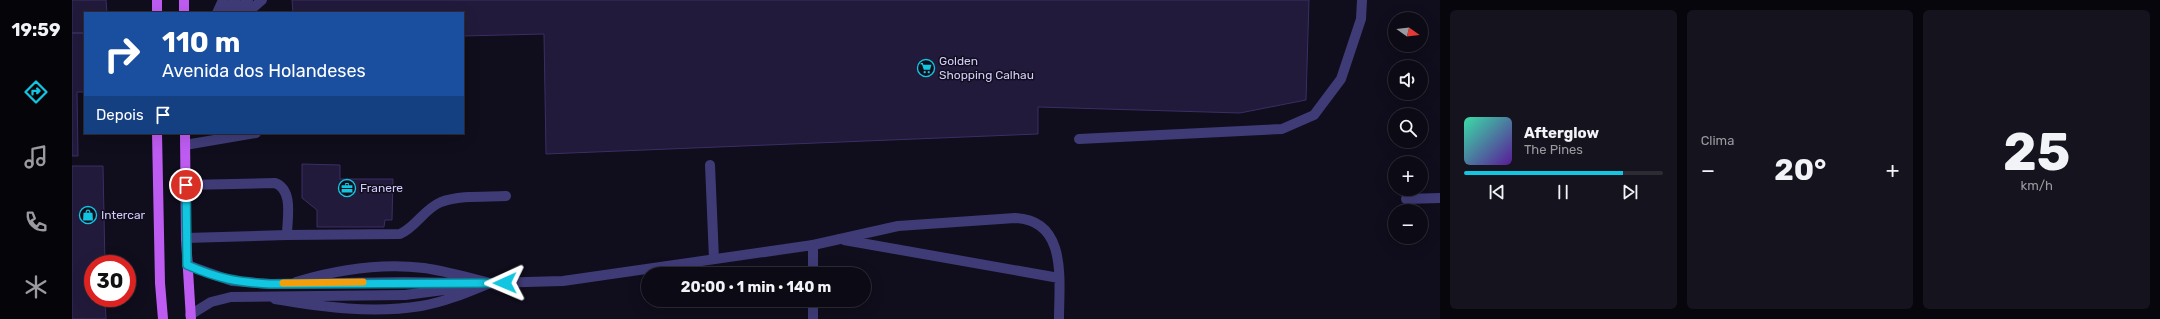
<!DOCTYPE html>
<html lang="pt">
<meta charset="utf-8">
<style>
:root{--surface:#0c0a15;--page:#15131e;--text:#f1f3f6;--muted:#9a9aa0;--line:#2c2b34;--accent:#12c5e0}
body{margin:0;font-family:Rubik,sans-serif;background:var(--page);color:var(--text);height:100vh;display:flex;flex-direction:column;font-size:15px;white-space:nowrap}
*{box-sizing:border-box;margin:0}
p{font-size:13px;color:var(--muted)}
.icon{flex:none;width:22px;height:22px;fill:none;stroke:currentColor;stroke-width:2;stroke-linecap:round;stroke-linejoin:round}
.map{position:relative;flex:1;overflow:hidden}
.sheet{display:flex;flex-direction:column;gap:10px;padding:10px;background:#07060c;width:720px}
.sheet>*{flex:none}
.guide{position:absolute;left:12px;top:12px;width:380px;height:122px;border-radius:0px;box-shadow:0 4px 16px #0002,0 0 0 1px var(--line);background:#1a4fa0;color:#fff;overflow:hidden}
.needle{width:26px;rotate:104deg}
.fabs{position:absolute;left:1316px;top:12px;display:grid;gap:8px}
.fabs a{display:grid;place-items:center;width:40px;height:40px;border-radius:50%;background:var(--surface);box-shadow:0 4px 16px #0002,0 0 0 1px var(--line);font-size:20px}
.speed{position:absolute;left:12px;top:255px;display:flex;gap:8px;font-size:20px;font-weight:700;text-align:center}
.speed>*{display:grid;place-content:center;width:52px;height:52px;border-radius:50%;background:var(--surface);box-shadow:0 4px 16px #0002,0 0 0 1px var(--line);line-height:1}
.speed .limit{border:6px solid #d22;background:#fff;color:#111}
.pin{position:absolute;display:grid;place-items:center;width:34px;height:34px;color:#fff;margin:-17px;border:2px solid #fff;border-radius:50%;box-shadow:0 1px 4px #0007}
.me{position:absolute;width:44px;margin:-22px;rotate:269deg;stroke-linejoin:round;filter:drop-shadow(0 0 3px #0008)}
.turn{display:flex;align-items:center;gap:14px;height:84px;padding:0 12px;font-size:18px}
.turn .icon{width:52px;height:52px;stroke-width:2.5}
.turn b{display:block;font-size:28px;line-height:34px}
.then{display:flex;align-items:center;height:38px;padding:0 12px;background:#0003;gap:8px;font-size:15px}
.big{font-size:30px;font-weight:700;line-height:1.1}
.sheet .card{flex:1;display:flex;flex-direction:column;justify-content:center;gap:6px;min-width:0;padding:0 14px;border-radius:6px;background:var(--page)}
.sheet .dial{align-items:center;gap:0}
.dial b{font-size:52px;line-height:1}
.song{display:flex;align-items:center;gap:12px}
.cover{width:48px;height:48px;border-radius:6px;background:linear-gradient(135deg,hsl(160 70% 55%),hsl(270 70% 35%))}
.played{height:4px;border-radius:2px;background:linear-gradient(90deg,var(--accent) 80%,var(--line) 80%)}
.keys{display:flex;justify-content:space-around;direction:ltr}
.heat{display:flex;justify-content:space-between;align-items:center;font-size:22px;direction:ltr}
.sheet .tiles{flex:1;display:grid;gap:10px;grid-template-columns:repeat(3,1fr)}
.trip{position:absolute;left:569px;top:267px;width:230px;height:40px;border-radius:20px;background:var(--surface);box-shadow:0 4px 16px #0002,0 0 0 1px var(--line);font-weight:700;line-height:40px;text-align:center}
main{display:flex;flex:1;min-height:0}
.tab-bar{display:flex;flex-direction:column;width:72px;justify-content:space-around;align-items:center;background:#050408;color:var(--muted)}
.tab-bar .icon{width:28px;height:28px}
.tab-bar .current{color:var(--accent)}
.tab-bar b{font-size:18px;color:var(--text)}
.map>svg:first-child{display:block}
.building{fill:#221a3b;stroke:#3b2e65}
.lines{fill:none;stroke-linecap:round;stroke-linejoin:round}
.lane{stroke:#3f3b77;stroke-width:10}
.street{stroke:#3f3b77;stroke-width:10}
.primary{stroke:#be5cf2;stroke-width:10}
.route-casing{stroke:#0c8092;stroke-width:10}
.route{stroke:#12c5e0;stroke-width:7}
.slow{stroke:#f59e0b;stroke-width:7}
.labels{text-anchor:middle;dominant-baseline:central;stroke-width:3;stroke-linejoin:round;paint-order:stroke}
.poi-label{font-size:12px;fill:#d2ccfb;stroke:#100d1c;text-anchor:start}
</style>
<main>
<nav class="tab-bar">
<b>19:59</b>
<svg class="icon current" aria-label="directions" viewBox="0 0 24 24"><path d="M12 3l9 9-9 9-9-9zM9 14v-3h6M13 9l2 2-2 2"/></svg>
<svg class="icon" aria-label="music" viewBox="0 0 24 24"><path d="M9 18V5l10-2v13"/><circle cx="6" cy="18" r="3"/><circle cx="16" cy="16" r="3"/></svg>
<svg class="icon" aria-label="phone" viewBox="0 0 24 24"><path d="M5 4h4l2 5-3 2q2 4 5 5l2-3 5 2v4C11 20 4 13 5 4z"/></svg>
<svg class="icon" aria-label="climate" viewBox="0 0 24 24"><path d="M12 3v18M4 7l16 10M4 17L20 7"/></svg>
</nav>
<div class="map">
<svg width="1368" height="319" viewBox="0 0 1368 319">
<rect width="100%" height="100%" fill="#100d1c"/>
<path class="building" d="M0,0h34l1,13h-22v20h-13z
M220,0h1017l-3,100 -66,13 -202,-6v27l-492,20 -2,-120 -81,2v-23h-170z
M0,33h13v59h-8l1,64h-6z
M230,164l38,1v14h53l-1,41h-7l-1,7h-67v-17l-15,-12z
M0,166h31l2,98h-12v34h12l1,21h-34z"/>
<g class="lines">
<path class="lane" d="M145,13l6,-13
M152,13l11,-13
M162,13l14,-13
M175,13l15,-13
M1007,139l203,-10 32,-14 27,-36 20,-60 1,-19
M113,145l71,-12
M638,165l4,94
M114,185l89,-2c19,7 12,36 12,52l113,-1c16,-7 24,-25 41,-32 19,-7 45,-5 65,-6
M114,238l101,-3
M741,245l27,-6
M224,282c40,-12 86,-19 128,-14 22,3 45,10 66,15
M332,282l58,1
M333,295l62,-8
M203,299c48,8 97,15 146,7 24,-4 47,-14 69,-23"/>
<path class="street" d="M1334,199l34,-1
M768,239l58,-13 117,-8c53,2 44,63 44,101
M772,240l215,38
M115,265l45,16 39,3 133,-2
M418,283l73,-2 250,-36v29
M118,315l21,-13 20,-5 174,-2
M741,319v-19"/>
<path class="primary" d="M85,13v-13
M112,13v-13
M85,133l3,150 3,36
M113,133l1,105 5,81"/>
</g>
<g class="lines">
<g class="route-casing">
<path id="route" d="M114,185l1,80c32,14 50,17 83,19l235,-1"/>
</g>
<use href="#route" class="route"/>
<path class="slow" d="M211,283l80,-1"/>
</g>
<defs>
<g id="supermarket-ring" transform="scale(0.9)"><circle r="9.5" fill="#100d1c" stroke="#12c5e0" stroke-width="1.5"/><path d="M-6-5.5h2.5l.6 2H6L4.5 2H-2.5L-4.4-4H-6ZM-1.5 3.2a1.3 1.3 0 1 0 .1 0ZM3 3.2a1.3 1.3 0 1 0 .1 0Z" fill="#12c5e0"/></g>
<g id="office-ring" transform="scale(0.9)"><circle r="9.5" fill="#100d1c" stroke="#12c5e0" stroke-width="1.5"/><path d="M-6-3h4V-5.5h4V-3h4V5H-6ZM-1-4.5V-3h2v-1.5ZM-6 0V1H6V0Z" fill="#12c5e0"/></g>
<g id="shop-ring" transform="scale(0.9)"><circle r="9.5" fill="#100d1c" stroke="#12c5e0" stroke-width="1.5"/><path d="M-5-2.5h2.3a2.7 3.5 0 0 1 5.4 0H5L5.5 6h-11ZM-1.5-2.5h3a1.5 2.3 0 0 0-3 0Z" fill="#12c5e0"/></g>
</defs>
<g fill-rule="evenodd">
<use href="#supermarket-ring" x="854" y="68"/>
<use href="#office-ring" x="275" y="188"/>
<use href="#shop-ring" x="16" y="215"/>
</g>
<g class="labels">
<g class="poi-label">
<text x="867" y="61">Golden<tspan x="867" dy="14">Shopping Calhau</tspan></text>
<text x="288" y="188">Franere</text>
<text x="29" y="215">Intercar</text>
</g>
</g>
</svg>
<div class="fabs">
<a><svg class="needle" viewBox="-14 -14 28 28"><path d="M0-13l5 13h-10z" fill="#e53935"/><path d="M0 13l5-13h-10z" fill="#9a9aa0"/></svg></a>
<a><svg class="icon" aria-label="sound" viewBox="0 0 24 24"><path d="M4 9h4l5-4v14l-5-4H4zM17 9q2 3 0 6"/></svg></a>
<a><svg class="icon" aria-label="search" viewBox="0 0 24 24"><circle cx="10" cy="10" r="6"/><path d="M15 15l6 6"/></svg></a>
<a>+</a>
<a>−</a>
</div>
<div class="speed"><div class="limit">30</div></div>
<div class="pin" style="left:114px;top:185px;background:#d93025"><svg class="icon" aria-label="arrive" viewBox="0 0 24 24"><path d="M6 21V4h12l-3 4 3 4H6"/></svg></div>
<svg class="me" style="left:433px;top:283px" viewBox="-20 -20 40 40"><path d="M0-17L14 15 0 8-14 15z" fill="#12c5e0" stroke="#fff" stroke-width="4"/></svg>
<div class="trip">20:00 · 1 min · 140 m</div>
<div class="guide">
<div class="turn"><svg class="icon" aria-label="right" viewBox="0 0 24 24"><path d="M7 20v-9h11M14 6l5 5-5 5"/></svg><div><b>110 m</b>Avenida dos Holandeses</div></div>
<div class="then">Depois<svg class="icon" aria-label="arrive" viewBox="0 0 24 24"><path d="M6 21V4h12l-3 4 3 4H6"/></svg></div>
</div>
</div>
<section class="sheet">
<div class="tiles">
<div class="card">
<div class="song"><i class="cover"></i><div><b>Afterglow</b><p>The Pines</p></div></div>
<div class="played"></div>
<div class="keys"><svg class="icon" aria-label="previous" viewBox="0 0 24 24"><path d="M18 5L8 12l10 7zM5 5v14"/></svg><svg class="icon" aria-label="pause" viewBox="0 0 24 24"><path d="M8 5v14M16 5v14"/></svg><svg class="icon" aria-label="next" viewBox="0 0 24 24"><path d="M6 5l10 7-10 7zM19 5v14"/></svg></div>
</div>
<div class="card"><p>Clima</p>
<div class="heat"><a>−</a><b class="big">20°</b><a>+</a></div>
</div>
<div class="card dial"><b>25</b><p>km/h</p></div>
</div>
</section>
</main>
